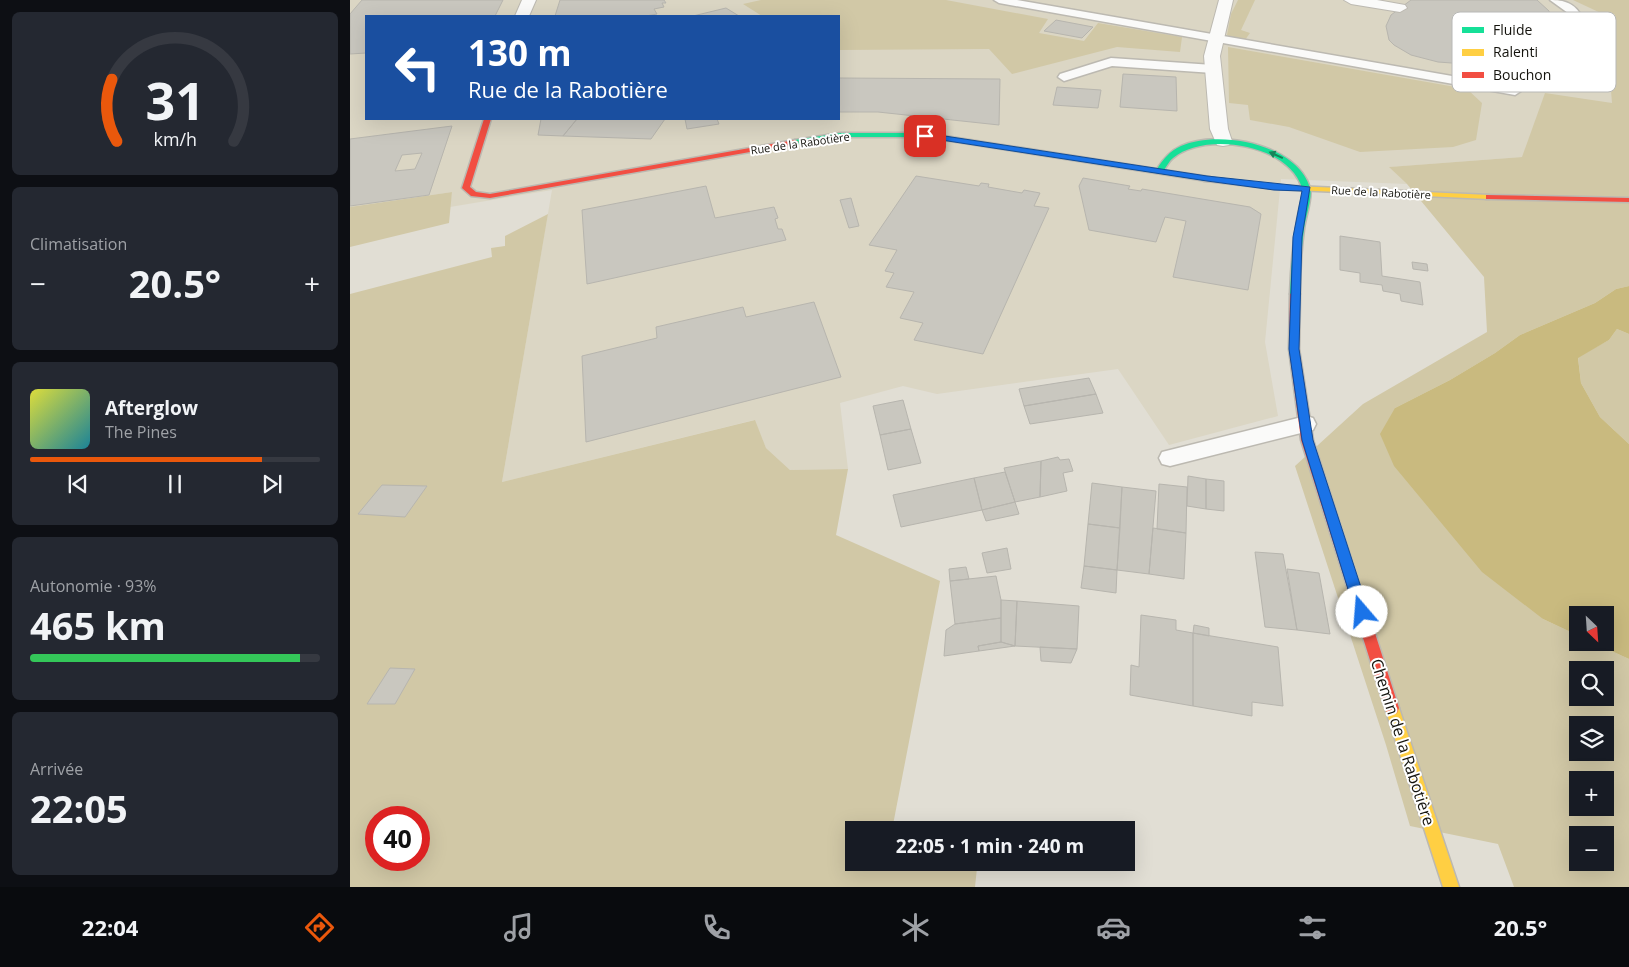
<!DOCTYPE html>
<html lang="fr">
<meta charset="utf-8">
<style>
:root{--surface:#171b24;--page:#242831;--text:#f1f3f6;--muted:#9ea1a6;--line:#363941;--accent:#ea580c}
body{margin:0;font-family:"Open Sans",sans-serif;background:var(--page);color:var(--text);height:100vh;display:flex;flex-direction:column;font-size:19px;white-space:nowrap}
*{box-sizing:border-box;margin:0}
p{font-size:16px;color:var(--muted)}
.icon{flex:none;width:28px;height:28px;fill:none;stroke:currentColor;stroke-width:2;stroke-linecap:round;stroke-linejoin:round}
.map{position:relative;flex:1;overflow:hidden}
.sheet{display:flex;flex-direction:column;gap:12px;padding:12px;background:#0d0f14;width:350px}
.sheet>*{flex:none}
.top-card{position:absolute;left:15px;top:15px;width:475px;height:105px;border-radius:0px;box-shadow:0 5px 20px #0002;background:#1a4fa0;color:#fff;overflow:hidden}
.needle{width:32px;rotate:155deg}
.tools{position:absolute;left:1219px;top:606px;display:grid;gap:10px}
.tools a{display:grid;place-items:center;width:45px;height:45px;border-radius:0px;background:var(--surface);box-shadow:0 5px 20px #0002;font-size:25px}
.speed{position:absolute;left:15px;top:806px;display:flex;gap:10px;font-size:25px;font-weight:700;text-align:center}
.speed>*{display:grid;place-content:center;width:65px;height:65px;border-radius:50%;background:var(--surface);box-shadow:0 5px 20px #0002;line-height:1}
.speed .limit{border:8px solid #d22;background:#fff;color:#111}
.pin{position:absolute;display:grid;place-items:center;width:42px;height:42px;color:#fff;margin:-21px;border-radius:10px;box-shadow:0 2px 8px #0006}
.me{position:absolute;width:55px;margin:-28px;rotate:342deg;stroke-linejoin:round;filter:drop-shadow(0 0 4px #0008)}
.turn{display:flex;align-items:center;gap:18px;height:105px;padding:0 20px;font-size:22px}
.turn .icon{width:65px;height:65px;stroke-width:2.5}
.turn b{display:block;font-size:35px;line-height:42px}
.big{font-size:38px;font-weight:700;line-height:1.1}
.sheet .card{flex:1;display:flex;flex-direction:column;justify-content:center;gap:8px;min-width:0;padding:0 18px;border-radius:8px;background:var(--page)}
.sheet .dial{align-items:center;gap:0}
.dial svg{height:130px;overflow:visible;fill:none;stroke:var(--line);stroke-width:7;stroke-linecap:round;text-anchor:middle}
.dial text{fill:var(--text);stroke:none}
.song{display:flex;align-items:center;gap:15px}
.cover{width:60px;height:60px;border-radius:8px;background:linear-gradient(135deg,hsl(60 70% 55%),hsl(190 70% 35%))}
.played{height:5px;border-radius:2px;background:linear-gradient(90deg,var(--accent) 80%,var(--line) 80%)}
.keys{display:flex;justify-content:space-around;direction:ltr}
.heat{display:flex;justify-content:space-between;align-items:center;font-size:28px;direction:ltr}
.charge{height:8px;border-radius:4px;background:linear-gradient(90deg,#34c759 93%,var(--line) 0)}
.trip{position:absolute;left:495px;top:821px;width:290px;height:50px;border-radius:0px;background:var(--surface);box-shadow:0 5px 20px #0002;font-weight:700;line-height:50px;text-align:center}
.tabs{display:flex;height:80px;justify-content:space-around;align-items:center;background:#090b0e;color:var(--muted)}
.tabs .icon{width:35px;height:35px}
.tabs .on{color:var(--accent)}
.tabs b{font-size:22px;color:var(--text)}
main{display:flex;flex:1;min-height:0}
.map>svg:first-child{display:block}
.built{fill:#dbd6c4;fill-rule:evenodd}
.green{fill:#d1c8a6;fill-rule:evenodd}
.water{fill:#c9ba7f}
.building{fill:#c9c7bf;stroke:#b7b5ae;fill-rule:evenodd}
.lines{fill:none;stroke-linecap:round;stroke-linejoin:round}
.lane-casing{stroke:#bcb9b1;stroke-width:3}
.street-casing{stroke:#bcb9b1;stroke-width:2}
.fast-casing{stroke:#bcb9b1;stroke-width:3}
.slow-casing{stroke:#bcb9b1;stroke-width:3}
.jam-casing{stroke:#bcb9b1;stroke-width:3}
.lane{fill:#fafaf9;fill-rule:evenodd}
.street{fill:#fafaf9;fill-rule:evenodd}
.fast{fill:#16e098;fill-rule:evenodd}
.slow{fill:#ffcf43;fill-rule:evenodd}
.jam{fill:#f24e42;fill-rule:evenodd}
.oneway{fill:#158459}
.route{fill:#1a73e8;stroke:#114b97}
.labels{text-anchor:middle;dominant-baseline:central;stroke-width:4;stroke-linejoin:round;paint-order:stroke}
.far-street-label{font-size:11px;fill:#14130d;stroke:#fff}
.near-street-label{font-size:16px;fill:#14130d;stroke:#fff}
.key{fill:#fff;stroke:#b8b8b6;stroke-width:1}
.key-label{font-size:14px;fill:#14130d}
</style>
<main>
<section class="sheet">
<div class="card dial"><svg viewBox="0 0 100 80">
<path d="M14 69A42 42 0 1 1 86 69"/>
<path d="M14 69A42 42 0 0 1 11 31" stroke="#ea580c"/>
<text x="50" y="56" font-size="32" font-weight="700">31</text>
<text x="50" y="72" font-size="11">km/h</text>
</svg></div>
<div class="card"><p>Climatisation</p>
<div class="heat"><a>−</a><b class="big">20.5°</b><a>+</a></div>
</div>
<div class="card">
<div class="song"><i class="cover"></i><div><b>Afterglow</b><p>The Pines</p></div></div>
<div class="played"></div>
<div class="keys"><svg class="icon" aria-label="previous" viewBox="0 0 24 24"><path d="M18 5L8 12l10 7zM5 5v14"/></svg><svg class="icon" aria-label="pause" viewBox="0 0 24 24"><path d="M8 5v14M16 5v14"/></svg><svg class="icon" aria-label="next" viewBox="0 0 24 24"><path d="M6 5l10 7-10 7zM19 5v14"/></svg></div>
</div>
<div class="card"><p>Autonomie · 93%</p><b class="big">465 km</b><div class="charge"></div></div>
<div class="card"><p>Arrivée</p><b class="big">22:05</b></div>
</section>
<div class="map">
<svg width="1279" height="887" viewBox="0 0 1279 887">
<rect width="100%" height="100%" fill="#e1ded4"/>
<path class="built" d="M0,0h1279v99l-107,58 -132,10 17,17 -126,-5 -16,163 13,74 -109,29 -51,-76 -181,25 -34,-8 -63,17 8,66 -58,1 -24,-22 -12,-28 -252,62 50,-292 -102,17 2,-15 -102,15zM16,16h473v103h-473z"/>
<path class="green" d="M411,0h185l102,19 -9,14 45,8 14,-18 84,14 -2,15 -63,-5 -105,27 -23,-25 -150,1v-34h-77l-19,-12z
M888,0h17l-14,30 9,3 -5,7 -11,-1 -7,-4 4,-21z
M1223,0h56v286l-13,3 -21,14 -75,32 -25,18 -45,27 -55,28 148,211 34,16 1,7 16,1 35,16v228h-115l-16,-43 -88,-18 -24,-81 -91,-279 68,-62 124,-72 -3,-55 -77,-93 -18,-17 133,-10 23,-64 67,10 -7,-88zM1228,670h27v28h-27zM1228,725h27v27h-27zM1228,780h27v28h-27zM1228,835h27v27h-27z
M878,47l239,42 15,14 -6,37 -23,7 -93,5 -71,-25 -39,-7 -2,-15 -19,-2z
M102,192l-3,31 -99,24v-40z
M198,214l-46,268 253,-62 11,28 24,22 58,-1 -12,66 104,46 -48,249h-38v32h67l56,6 -2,19h-625v-593l142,-37 -1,-9 14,-2v-10zM26,818h43v42h-43z
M1267,329l12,5v110l-29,-27 -19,-34 -3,-26 31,-17z"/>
<path class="water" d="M1279,286v48l-12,-5 -8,11 -31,18 3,25 19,34 29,27v215l-35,-16 11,-1v-27h-27l-1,20 -34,-16 -61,-47 -88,-106 -14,-32 15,-26 55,-28 45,-27 25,-18 75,-32 21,-14z"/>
<path class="building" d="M12,0h141l-8,16h-129v37l-16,1v-40z
M210,0h104l2,3h-4l2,4 -10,2 3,5 -11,2h-91z
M1061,0h126l12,11 3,12 -5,12 -11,10 -23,11 -34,9 -41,-3 -27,-7 -17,-10 -5,-5 -3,-14 5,-11z
M376,8l13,8h-46z
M706,20l37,7 -11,11 -38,-7z
M773,74l53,3 1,34 -57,-4z
M489,78l161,1 -1,46 -121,-13h-39z
M707,87l44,3 -3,18 -45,-3z
M191,119h36l-14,17 -25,-1z
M227,119h88l-14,20 -88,-3z
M335,119h32l2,5 -32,5z
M102,126l-23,69 -79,11v-67zM72,153l-7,16 -20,2 7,-16z
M566,176l63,10 2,-3 8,1 -1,3 34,6 2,-3 16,3 -6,13 15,2 -66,146 -69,-14 9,-17 -23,-5 14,-26 -28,-5 8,-14 -9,-2 12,-21 -28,-5z
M733,178l47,8 -2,3 13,2 1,-2 108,18 11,7 -13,76 -75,-13 13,-56 -21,-4 -9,25 -67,-12 -10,-44z
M356,186l9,32 59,-11 4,11 -3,1 3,10h4l4,11 -199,44 -5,-74z
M501,198l8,28 -10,2 -9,-28z
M990,236l40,6 2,34 38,6 3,23 -22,-4 -1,-7 -17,-3 -1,-6 -22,-3v-9l-20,-3z
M1062,262l15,2 1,7 -15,-2z
M464,302l27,75 -255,65 -4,-86 75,-18 -1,-11 87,-20 3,10z
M739,378l7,16 -72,12 -5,-17z
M746,394l7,19 -73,11 -6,-18z
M553,400l8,29 -31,6 -7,-29z
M561,429l10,34 -33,7 -8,-35z
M708,457l2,3 9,-1 4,12 -10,2 4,18 -27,6 1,-36z
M691,461l-1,36 -25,5 -11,-34z
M655,472l10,30 -33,8 -8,-32z
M838,476l18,3v30l-19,-3z
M624,478l8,32 -81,17 -8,-32z
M856,479l18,2v30l-18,-2z
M742,483l30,4 -2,41 -32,-4z
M809,484l28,3 -1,46 -29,-4z
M32,485l45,1 -22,31 -47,-3z
M772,487l34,4 -7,83 -32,-4z
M665,502l4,12 -33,7 -4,-11z
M738,524l32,4 -3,42 -33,-4z
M803,528l33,5 -2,46 -35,-5z
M657,548l4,21 -24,4 -5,-20z
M905,552l28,2 14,76 -32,-3z
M734,566l33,4 -1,23 -35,-5z
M616,567l3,12 -19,2 -1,-12z
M937,569l32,4 11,61 -33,-4z
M646,576l5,24v18l-46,6 -5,-43z
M651,600l16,1 -2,45 -14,-4z
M667,601l62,5 -2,43 -62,-3z
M791,615l35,5v10l17,3v73l-63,-11 1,-30 8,2z
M651,618v24l-23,4 1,5 -35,5 2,-26 9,-6z
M844,625l15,3v8l-16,-3z
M843,633l85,14 5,59 -31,-4v14l-59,-10z
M651,642l14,4 -36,5 -1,-5z
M690,647l37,2 -6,14 -30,-2z
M40,668l25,1 -20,35h-28z"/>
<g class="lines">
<g class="lane-casing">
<path id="lane" d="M644,0h23l498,87 6,4 -6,4 -516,-92z
M1200,0c14,0 25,3 32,17l-1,6h-8l-5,-10z
M761,58l102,7 6,4 -6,4 -101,-7 -48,15 -6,-4 2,-3z
M956,416l7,2 3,6 -3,6 -143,36 -8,-2 -3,-6 3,-6z"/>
</g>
<g class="street-casing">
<path id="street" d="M172,0h14l-7,16h-14z
M869,0h14l-13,56 8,73 4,12 -3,4 -6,1 -6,-1 -7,-16 -6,-73z
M994,0h33l28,5 2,3 -7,4 -49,-8z"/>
</g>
<g class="fast-casing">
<path id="fast" d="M491,133h84l232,36c6,-10 13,-18 24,-23 38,-17 116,-2 129,42 3,9 -5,31 -6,41 -3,22 -4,43 -4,65l-5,3 -5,-3c1,-28 3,-56 9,-84 1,-6 5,-15 3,-22 -13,-44 -97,-57 -129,-30 -4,3 -6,8 -9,12l46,7v4h-3l-282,-44h-84l-46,7 -4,-2 4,-2z"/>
</g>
<g class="slow-casing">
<path id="slow" d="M854,177l70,8 215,10 4,2 -4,2 -215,-10 -67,-8h-3z
M1042,701l5,2 2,5 60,179h-16l-58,-179 2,-5z"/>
</g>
<g class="jam-casing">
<path id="jam" d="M134,119h7l-21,68 6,5 14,2 305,-54 4,2 -4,2 -305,54 -19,-2 -9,-8z
M1136,195l143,3v4l-140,-3h-3z
M945,291l5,3 -1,55 14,91 86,268 -2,5 -5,2 -5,-2 -2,-5 -84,-268 -12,-91 1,-55z"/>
</g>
<use href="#lane" class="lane"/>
<use href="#street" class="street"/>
<use href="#fast" class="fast"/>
<use href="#slow" class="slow"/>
<use href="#jam" class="jam"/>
</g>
<defs><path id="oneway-solid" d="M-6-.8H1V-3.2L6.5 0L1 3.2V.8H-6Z" transform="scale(1.25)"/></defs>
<use class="oneway" href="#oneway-solid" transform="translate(926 155) rotate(-156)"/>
<path class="route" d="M575,133l282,43 103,11 -8,50 -3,112 14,91 56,172 -2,5 -5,1 -5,-1 -2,-5 -53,-172 -13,-91 4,-112 9,-46 -28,-1 -67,-9 -285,-44 -1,-1z"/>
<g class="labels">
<g class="far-street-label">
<text transform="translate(450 143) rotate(-8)">Rue de la Rabotière</text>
<text transform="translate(1031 192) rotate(3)">Rue de la Rabotière</text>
</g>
<g class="near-street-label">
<text transform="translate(1053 742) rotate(72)">Chemin de la Rabotière</text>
</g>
</g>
<rect x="1102" y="12" width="164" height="80" rx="8" class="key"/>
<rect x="1112" y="27" width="22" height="6" fill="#16e098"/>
<rect x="1112" y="49" width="22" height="7" fill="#ffcf43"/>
<rect x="1112" y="72" width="22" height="6" fill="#f24e42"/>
<g class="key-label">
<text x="1143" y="35">Fluide</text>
<text x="1143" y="57">Ralenti</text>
<text x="1143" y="80">Bouchon</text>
</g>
</svg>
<div class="tools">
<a><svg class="needle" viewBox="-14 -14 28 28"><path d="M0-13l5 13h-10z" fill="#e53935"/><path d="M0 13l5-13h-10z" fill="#9ea1a6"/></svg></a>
<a><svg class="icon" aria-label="search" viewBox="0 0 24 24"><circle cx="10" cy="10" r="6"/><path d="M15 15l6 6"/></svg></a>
<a><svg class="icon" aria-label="layers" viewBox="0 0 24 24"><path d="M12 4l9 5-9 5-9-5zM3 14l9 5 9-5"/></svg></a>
<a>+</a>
<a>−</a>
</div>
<div class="speed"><div class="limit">40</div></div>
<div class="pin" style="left:575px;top:136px;background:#d93025"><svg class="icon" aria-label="arrive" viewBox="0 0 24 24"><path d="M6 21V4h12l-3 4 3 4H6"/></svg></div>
<svg class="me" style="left:1012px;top:612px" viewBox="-20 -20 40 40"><circle r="19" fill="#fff"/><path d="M0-13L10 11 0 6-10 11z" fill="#1a73e8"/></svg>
<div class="trip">22:05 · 1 min · 240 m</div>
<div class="top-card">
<div class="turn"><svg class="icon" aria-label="left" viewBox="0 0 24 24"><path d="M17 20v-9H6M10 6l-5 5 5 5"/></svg><div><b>130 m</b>Rue de la Rabotière</div></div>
</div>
</div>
</main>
<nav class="tabs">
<b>22:04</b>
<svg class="icon on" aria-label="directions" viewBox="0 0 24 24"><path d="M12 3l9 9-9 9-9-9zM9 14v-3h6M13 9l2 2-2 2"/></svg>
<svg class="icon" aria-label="music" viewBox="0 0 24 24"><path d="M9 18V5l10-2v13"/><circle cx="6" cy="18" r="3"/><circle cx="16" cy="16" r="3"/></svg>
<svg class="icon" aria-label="phone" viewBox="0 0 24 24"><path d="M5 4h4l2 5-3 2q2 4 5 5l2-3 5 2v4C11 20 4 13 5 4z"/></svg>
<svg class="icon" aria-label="climate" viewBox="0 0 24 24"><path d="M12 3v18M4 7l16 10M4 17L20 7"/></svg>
<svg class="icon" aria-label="car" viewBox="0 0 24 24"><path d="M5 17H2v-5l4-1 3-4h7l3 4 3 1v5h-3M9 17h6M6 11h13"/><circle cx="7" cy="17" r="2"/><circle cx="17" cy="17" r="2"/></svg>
<svg class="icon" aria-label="filters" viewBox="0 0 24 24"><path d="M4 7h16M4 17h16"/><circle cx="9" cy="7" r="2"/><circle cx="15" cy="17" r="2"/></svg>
<b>20.5°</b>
</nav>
